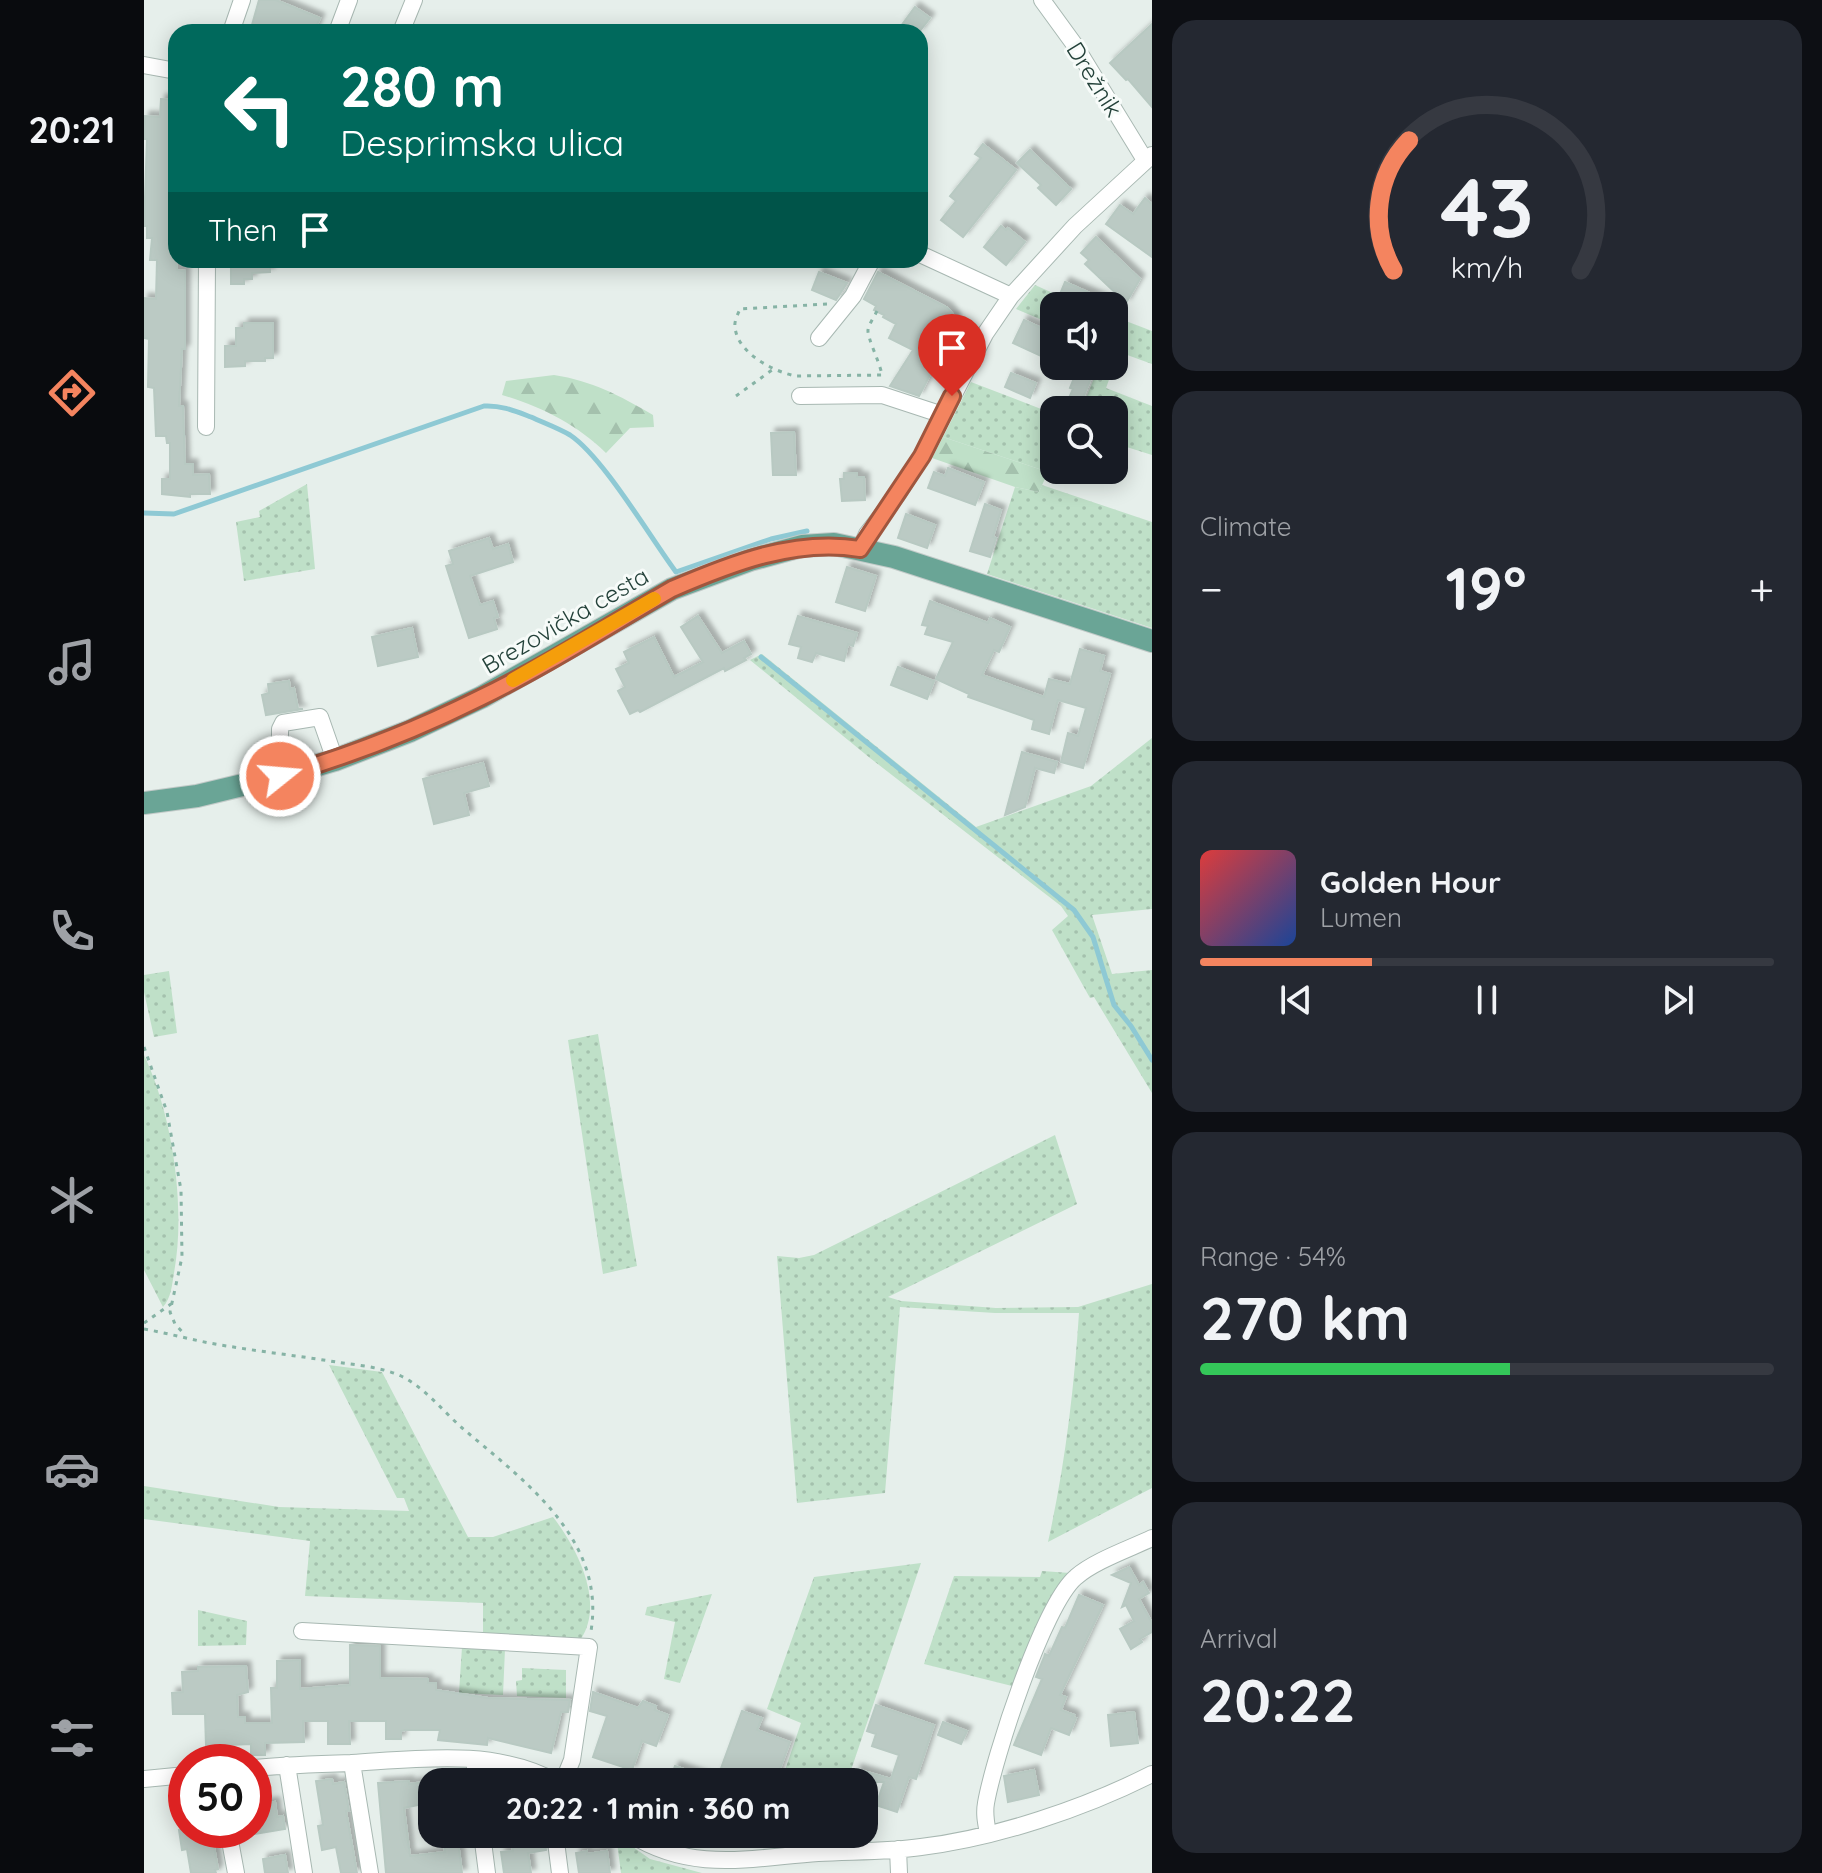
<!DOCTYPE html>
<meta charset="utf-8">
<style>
:root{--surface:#171b24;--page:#242831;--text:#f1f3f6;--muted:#9ea1a6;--line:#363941;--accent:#f4845f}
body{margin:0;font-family:Quicksand,sans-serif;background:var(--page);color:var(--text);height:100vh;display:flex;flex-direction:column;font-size:30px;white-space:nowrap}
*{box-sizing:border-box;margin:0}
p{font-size:26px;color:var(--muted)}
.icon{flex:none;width:44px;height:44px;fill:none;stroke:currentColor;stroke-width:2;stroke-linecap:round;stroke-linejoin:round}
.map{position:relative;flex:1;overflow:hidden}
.panel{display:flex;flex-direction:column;gap:20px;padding:20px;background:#0d0f14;width:670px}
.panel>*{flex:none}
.guide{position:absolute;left:24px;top:24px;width:760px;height:244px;border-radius:24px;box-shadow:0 4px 20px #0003;background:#00695c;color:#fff;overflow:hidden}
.buttons{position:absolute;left:896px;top:292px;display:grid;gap:16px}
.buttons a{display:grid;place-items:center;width:88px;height:88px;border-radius:16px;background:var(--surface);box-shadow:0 4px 20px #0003;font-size:40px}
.speed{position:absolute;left:24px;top:1744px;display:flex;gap:16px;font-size:40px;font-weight:700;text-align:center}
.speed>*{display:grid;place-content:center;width:104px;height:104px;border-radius:50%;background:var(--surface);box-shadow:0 4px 20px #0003;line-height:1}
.speed .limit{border:12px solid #d22;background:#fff;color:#111}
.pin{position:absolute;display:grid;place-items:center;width:68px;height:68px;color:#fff;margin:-82px -34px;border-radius:50% 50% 50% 0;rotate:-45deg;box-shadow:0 0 8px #0007}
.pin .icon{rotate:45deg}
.me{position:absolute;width:88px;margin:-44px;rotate:73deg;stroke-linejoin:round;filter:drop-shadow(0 0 6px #0008)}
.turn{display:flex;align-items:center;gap:28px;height:168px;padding:0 40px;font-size:36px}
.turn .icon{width:104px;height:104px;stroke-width:2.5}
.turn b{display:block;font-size:56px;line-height:68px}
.then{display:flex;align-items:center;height:76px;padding:0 40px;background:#0003;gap:16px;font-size:30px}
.big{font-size:60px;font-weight:800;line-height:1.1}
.panel .tile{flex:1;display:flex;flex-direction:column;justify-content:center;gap:12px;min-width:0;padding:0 28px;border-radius:24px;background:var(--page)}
.panel .dial{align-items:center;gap:0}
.dial svg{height:208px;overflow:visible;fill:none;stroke:var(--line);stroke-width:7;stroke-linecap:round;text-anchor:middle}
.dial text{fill:var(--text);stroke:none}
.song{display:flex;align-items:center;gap:24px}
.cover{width:96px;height:96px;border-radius:12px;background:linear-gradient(135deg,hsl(0 70% 55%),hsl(220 70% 35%))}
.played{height:8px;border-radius:4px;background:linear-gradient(90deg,var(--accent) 30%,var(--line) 30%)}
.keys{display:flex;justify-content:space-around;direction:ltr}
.heat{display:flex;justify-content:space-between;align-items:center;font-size:44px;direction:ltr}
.charge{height:12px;border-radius:6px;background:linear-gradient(90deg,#34c759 54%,var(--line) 0)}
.trip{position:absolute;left:274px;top:1768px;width:460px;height:80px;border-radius:24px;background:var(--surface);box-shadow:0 4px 20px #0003;font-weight:800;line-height:80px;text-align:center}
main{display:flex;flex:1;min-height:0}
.menu{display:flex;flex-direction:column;width:144px;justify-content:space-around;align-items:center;background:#090b0e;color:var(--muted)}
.menu .icon{width:56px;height:56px}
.menu .active{color:var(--accent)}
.menu b{font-size:36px;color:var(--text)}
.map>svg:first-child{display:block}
.grass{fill:url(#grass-dots)}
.forest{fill:url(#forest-firs)}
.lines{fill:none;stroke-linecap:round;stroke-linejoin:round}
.stream{stroke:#8ec9d4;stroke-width:5}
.building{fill:#bbcac4;stroke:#b8c9c2;stroke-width:2;filter:url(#shadow)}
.minor-casing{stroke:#a8b8b2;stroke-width:18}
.major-casing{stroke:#c2cac8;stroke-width:24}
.path{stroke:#86b3a5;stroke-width:3;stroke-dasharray:4 6;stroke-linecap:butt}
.minor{stroke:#fff;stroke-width:16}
.major{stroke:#6aa596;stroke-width:22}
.route-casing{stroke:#9f563e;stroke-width:20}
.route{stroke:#f4845f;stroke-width:14}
.slow{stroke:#f59e0b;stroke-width:14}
.labels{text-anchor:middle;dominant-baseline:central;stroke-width:6;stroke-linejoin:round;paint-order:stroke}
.street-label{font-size:24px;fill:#24423a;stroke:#f7fbf9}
</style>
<main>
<nav class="menu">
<b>20:21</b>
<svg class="icon active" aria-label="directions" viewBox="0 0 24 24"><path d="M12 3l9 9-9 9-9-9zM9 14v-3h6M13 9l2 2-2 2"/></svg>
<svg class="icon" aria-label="music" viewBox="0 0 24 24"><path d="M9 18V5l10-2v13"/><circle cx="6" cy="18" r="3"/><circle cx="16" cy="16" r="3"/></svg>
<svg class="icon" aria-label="phone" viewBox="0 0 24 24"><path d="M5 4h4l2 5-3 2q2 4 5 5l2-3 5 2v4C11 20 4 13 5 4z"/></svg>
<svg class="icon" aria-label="climate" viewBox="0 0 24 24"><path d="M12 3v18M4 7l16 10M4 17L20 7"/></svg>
<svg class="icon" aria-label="car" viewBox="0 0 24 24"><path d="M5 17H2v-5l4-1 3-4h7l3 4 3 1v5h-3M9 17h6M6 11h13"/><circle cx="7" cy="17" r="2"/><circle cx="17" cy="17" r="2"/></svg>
<svg class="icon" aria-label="filters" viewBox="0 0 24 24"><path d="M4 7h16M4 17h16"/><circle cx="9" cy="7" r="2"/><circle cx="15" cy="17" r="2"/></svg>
</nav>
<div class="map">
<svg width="1008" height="1873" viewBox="0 0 1008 1873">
<defs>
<pattern id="grass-dots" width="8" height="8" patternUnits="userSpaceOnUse" patternTransform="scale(2)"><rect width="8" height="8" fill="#bfe0c8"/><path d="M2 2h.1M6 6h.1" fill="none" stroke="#a4c1ad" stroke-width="1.8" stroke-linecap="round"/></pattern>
<pattern id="forest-firs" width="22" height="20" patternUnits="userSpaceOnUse" patternTransform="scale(2)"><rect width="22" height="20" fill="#bfe0c8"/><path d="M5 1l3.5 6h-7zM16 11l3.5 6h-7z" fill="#a4c1ad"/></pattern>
<filter id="shadow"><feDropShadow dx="4.5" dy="-4.5" stdDeviation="2" flood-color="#0004"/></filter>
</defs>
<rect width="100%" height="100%" fill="#e6efeb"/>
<path class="grass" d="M891,285l47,21h-28v19l-38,-16z
M974,318l34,13v33l-33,-12 -5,13v-45z
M955,366h15l-8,22 46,18v49l-38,-12v-33h-33z
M827,382l83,32v55l-6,3 -105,-35z
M163,484l8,85 -71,12 -8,-59 24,-5 -1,-6z
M898,485l110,37v106l-165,-54 28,-87 24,5z
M618,654l214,173 115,-41 61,-48v171l-60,6 20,59 40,-4v123l-58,-96 -4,1 -38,-68 16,-14 -7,-10 -191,-148 -120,-98z
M25,971l8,62 -23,4 -10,-45v-17z
M454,1034l39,232 -34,8 -35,-234z
M0,1055c29,61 42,153 30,218 -2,12 -3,25 -11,34l-19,-37z
M911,1135l22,69 -189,93 13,4 95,7 82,-1 74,-23v204l-104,54c17,-76 26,-152 31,-229h-84l-95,-6 -15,186 -88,10 -20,-247 22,2 15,-3z
M185,1365l53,7 86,165h25l60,-20c24,31 52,85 28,122l-98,-1v-35l-178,-7 5,-55 -166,-22v-33l135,21 130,4 -5,-13h-7z
M777,1563l-74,219h-66l20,-59 -34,-14 47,-132z
M898,1571l28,2 -54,114 -92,-23 30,-88 86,1z
M568,1594l-32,89 -16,-4 11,-57 -30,-7 2,-8z
M54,1610l49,11 -1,24 -48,1z
M318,1647l43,2 -2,46 -44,-2z
M378,1668l44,2v28l-49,-2 -1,-15 6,-1z
M472,1835l34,24 52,14h-81z"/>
<path class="forest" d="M410,375c38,6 65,20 99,40l1,12 -24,1 -24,25c-30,-29 -64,-46 -104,-58l4,-14z
M799,437l105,35 -9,20 -24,-5 -83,-29z"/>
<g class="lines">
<path class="stream" d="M0,513l30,1 310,-108c17,-1 31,5 47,11 13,6 27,11 39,18 33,22 80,102 106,137l95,-33 36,-8
M617,657l313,253 19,27 21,68 17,21 21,34"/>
</g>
<path class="building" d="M115,0h17l44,18 -6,14h-64z
M771,7l15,11 -11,14h-9l-9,-6z
M1008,24v83l-24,-28 -2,1 -16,-17z
M17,99l15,1v160l1,10 8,1v78h-3l-3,57h4l2,58h8v11l16,-1 1,20h-20v3l-28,-3v-15h8v-36h-3l-1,-7h-10l-2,-48 -6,-1 1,-48 -5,-1v-40l12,1 1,-39h-7l2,-22h-5v-12h-3l3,-87h-3v-9l1,-14 15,1z
M839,144l33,26 -53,67 -22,-17 15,-19 -6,-5 31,-38 -6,-4z
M886,150l41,39 -15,16 -18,-17 3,-3 -24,-22z
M1001,198l7,6v53l-46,-33 14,-19 13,9z
M857,226l5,4 2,-2 17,14 -19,23 -22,-18z
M952,237l44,42 -14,24 -41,-39 4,-4 -8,-7z
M87,260h39v12l-18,1v6h-8v5h-13z
M675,272l28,11 -11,17 -24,-10z
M734,272l70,36 8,10 -1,9 -36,69 -29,-10 23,-36 -24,-12 7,-14 -13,-7 1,-2 -10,-5 2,-4 -12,-7z
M921,282l54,24h-33l-26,-12z
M880,320l30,14v28l-41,-19z
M100,323h29v35h-8v3h-20v5l-20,1v-21h11v-18h8z
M935,366h17l-15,37 -12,-5 4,-9 -3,-1z
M867,373l25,10 -6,15 -25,-11z
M650,432l2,43h-23l-2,-42z
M804,468l36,14 -9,23 -47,-17 6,-16 11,4z
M700,473h13v4h7l1,23 -23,1 -2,-22h4z
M841,504l16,6 -8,27 3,1 -6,19 -20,-6z
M762,514l29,11 -8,23 -29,-10z
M345,538l4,11 15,-5 5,18 -43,14 10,29 13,-4 5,16 -4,1 3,11 -28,9 -23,-72 7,-2 -4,-13z
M703,567l29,9 -11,35 -29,-9z
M786,601l58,22 2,-5 20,9 -11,25 -5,-2 -12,25 62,22 5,-18 21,5 10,-35 24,7 -4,15 10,3 -27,94 -22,-6 7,-29 10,3 8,-28 -28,-8 -9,34 -17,-5 2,-9 -66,-23 1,-3 -33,-15 17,-37 -28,-8 3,-8 -6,-1z
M554,616l24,37 22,-12 7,13 -7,4 2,2 -21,11 -1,-3 -84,44 -2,-2 -8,4 -12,-23 7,-4 -9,-18 13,-6 -5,-11 30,-15 20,40 29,-15 -22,-35z
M654,616l59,17 -4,13 -5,-2 -4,17 -28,-8 -4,9 -14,-4 3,-11 -12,-3z
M268,628l6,29 -40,9 -6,-29z
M754,667l36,14 -7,18 -36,-14z
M145,681l1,8 4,-1 4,21h5l-37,6 -4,-20 7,-2 -1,-9z
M878,752l35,10 -3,11 -19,-5 -10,39 -20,8z
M339,763l6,23 -25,7 5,22 -35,9 -11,-45z
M985,1567l10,18 4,-3 6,11 -10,6 13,24v9l-12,7 2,3 -11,7 -11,-20 14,-8 -8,-16 -4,2 9,-24 -19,-8z
M935,1595l24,10 -43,90 6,2 -5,13 13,5 -2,2 4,1 -7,17 -18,-7 -10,27 -27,-10 28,-66 -6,-2 8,-20 1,-3 4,2 13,-29 3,1z
M206,1645l30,1v32l48,1v4h8v7l52,8 82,2 -2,12h-7l-10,41 -63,-15 -1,7 -49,-5 2,-10h-35l-4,1v8h-15v-18h-37l1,23h-22v-23h-25l1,21 -39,1v12h-14v-11l-45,2 -1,-32h-32l-1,-21 11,-1 -1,-20 16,-1v-4l48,-1 2,26 -11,3 1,22h7v6h27l-1,-35h6v-27l23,-1v29l50,-4z
M449,1692l45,16 5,-7 13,5 -1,4 13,5 -12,31 -14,-5 -10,29 -39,-13 14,-41 -17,-5z
M732,1705l58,20 -18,54 -7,-2 -12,35 -21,-7 8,-23h-30l3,-13 34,10 8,-24 -27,-9 4,-12 -9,-3z
M598,1711l20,7 -5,12 33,12 -15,40h-59z
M990,1712l4,31 -27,3 -3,-31z
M799,1722l24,9 -6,13 -23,-9z
M531,1766l41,14v2h-47z
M890,1770l5,25 -31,7 -4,-26z
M188,1779l1,5 11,-2 5,29h-3l11,62h-16l-5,-26 -14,3 -4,-24 5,-1 -7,-44z
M265,1781v3l23,-3v21l-28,6 6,48 35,-4 -2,-18h14l5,39h-76l-8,-90z
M131,1802l2,15 6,-1 2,13 -31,5v-29z
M35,1830h38l2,10 -6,1 5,28 -3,1 1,3h-25l-4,-24 -5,1z
M366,1834h34l2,16 -18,3 3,20h-27l-3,-21 12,-1z
M443,1851v3l20,-3 3,22h-31l-3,-20z
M141,1855l3,18h-23l-2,-14z"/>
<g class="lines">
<g class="minor-casing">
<path id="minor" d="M898,0l32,44 71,116
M87,32l11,-32
M193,32l12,-32
M257,32l13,-32
M0,65l32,6
M776,254l91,42
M675,338l34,-42 19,-36
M656,396l82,-1 61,20
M62,427l1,-167
M716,549l7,-15 31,-40 24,-38 63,-122 26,-38 64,-70 77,-71
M136,776v-47l3,-6 37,-6 15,43
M158,1631l287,16 -17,113 -9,22
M330,1760l3,22
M208,1763l18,110
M143,1765l17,108
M110,1768c33,-3 65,-4 98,-5 66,-4 144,-15 204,19
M0,1779l42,-4
M84,1830l8,43
M844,1833c-2,-10 -4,-19 -2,-30 8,-45 57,-198 90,-226 18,-16 53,-28 76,-39
M338,1834l5,39
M411,1834l5,39
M486,1834c62,39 119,24 188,19 34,-2 69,-1 103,-6 75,-9 164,-39 231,-73
M754,1849l1,24"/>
</g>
<g class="major-casing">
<path id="major" d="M0,803l53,-7 83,-20 55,-16 75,-29 72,-34 190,-108 78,-29 52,-14 32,-2 60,13 258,84"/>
</g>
<path class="path" d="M683,304l-87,5c-2,5 -6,12 -5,18 2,26 39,45 61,49l86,-1
M733,311c-3,6 -8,13 -9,19 -1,7 12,33 14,45
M592,396l36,-26
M0,1047l23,65 14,78 1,67 -12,55 5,12 10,11
M0,1323l27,-19
M0,1329c28,5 55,13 83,17 36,6 73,10 109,16 21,3 45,5 65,14 23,11 41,34 60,51 62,53 145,111 130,204"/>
<use href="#minor" class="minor"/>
<use href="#major" class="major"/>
</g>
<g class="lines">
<g class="route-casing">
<path id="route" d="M136,776c69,-20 136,-46 200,-78 66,-32 128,-72 192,-109 58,-25 123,-51 188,-40l62,-93 30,-60"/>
</g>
<use href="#route" class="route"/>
<path class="slow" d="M369,680l141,-81"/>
</g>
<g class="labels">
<g class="street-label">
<text transform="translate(951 79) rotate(58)">Drežnik</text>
<text transform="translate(421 620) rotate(-30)">Brezovička cesta</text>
</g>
</g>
</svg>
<div class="buttons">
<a><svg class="icon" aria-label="sound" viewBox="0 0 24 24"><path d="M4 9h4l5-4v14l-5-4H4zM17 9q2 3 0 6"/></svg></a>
<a><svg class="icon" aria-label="search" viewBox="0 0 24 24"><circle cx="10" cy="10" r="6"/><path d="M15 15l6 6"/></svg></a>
</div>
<div class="speed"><div class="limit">50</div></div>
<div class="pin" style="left:808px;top:396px;background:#d93025"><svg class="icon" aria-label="arrive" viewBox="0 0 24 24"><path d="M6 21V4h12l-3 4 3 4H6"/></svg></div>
<svg class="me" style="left:136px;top:776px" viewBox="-20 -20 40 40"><circle r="17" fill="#f4845f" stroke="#fff" stroke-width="3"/><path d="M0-11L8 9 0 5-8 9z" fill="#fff"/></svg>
<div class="trip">20:22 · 1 min · 360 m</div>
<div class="guide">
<div class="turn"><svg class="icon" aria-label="left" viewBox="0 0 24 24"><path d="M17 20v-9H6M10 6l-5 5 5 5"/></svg><div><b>280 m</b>Desprimska ulica</div></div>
<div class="then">Then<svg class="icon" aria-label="arrive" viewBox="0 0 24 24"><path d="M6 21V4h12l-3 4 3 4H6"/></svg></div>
</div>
</div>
<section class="panel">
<div class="tile dial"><svg viewBox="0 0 100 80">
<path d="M14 69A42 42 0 1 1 86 69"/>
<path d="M14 69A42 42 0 0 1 20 19" stroke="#f4845f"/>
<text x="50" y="56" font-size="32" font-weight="700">43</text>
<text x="50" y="72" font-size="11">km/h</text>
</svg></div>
<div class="tile"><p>Climate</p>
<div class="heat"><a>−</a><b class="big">19°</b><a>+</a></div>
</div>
<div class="tile">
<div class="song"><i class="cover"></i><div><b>Golden Hour</b><p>Lumen</p></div></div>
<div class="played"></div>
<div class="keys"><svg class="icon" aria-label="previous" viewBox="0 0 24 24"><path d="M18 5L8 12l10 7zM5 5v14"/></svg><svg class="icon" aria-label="pause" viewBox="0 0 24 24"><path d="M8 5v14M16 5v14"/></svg><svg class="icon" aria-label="next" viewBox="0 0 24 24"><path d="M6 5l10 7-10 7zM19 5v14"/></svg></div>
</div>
<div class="tile"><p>Range · 54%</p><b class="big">270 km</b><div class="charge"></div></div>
<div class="tile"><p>Arrival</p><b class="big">20:22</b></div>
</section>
</main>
